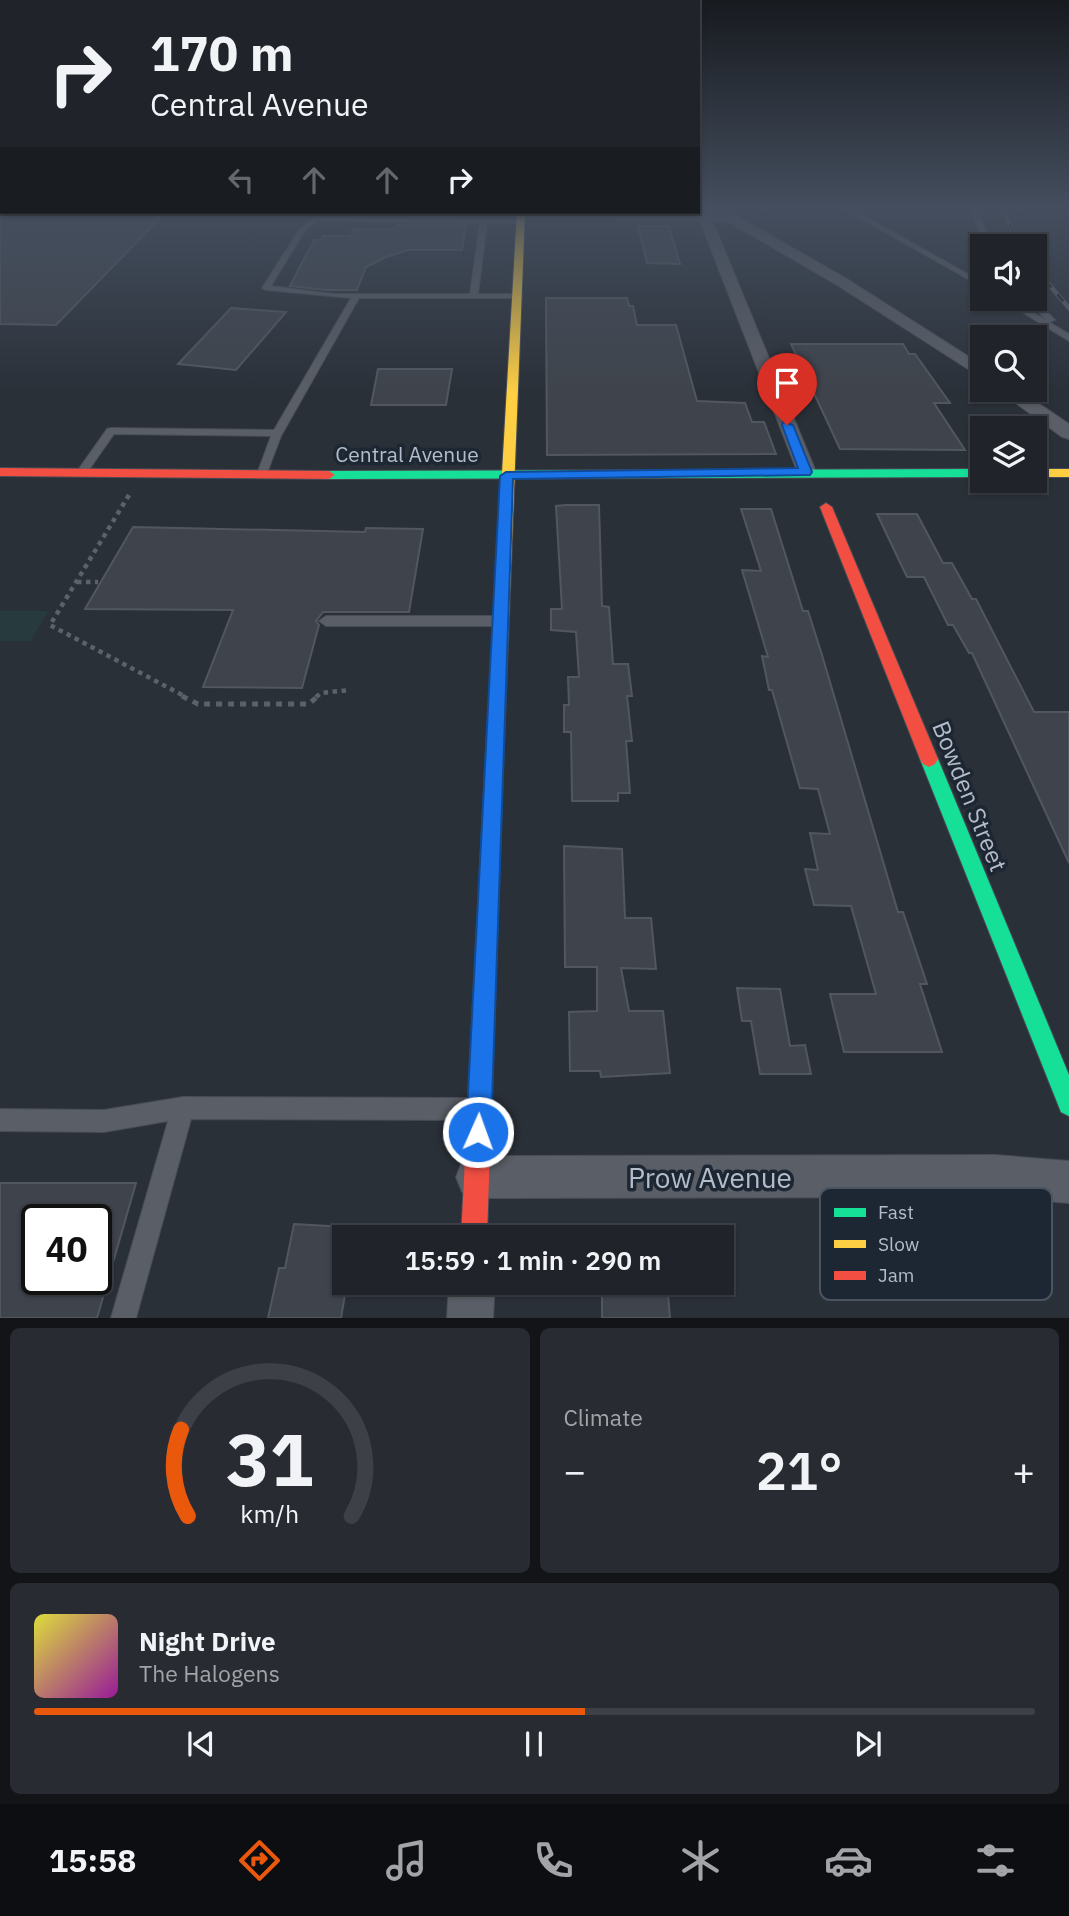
<!DOCTYPE html>
<meta charset="utf-8">
<style>
:root{--surface:#20242a;--page:#282c32;--text:#f1f3f6;--muted:#a2a4a8;--line:#3d4147;--accent:#ea580c}
body{margin:0;font-family:"IBM Plex Sans",sans-serif;background:var(--page);color:var(--text);height:100vh;display:flex;flex-direction:column;font-size:26px;white-space:nowrap}
*{box-sizing:border-box;margin:0}
p{font-size:23px;color:var(--muted)}
.icon{flex:none;width:38px;height:38px;fill:none;stroke:currentColor;stroke-width:2;stroke-linecap:round;stroke-linejoin:round}
.map{position:relative;height:1318px;overflow:hidden}
.side{display:flex;flex-direction:column;gap:10px;padding:10px;background:#121417;flex:1}
.side>*{flex:none}
.top-card{position:absolute;left:0px;top:0px;width:700px;height:214px;box-shadow:0 2px 5px #0004,0 0 0 2px var(--line);background:#20242a;color:var(--text);overflow:hidden}
.tools{position:absolute;left:970px;top:234px;display:grid;gap:14px}
.tools a{display:grid;place-items:center;width:77px;height:77px;border-radius:0px;background:var(--surface);box-shadow:0 2px 5px #0004,0 0 0 2px var(--line);font-size:35px}
.speed{position:absolute;left:21px;top:1204px;display:flex;gap:14px;font-size:35px;font-weight:700;text-align:center}
.speed>*{display:grid;place-content:center;width:91px;height:91px;border-radius:50%;background:var(--surface);box-shadow:0 2px 5px #0004,0 0 0 2px var(--line);line-height:1}
.speed .limit{border:4px solid #111;border-radius:10px;background:#fff;color:#111}
.pin{position:absolute;display:grid;place-items:center;width:60px;height:60px;color:#fff;margin:-72px -30px;border-radius:50% 50% 50% 0;rotate:-45deg;box-shadow:0 0 7px #0007}
.pin .icon{rotate:45deg}
.me{position:absolute;width:77px;margin:-38px;rotate:2deg;stroke-linejoin:round;filter:drop-shadow(0 0 5px #0008)}
.turn{display:flex;align-items:center;gap:24px;height:147px;padding:0 35px;font-size:32px}
.turn .icon{width:91px;height:91px;stroke-width:2.5}
.turn b{display:block;font-size:49px;line-height:60px}
.lanes{display:flex;align-items:center;height:66px;padding:0 35px;background:#0003;justify-content:center;gap:35px;direction:ltr}
.lanes .off{opacity:.35}
.big{font-size:52px;font-weight:600;line-height:1.1}
.side .tile{flex:1;display:flex;flex-direction:column;justify-content:center;gap:10px;min-width:0;padding:0 24px;border-radius:10px;background:var(--page)}
.side .dial{align-items:center;gap:0}
.dial svg{height:182px;overflow:visible;fill:none;stroke:var(--line);stroke-width:7;stroke-linecap:round;text-anchor:middle}
.dial text{fill:var(--text);stroke:none}
.song{display:flex;align-items:center;gap:21px}
.cover{width:84px;height:84px;border-radius:10px;background:linear-gradient(135deg,hsl(60 70% 55%),hsl(300 70% 35%))}
.played{height:7px;border-radius:4px;background:linear-gradient(90deg,var(--accent) 55%,var(--line) 55%)}
.keys{display:flex;justify-content:space-around;direction:ltr}
.heat{display:flex;justify-content:space-between;align-items:center;font-size:38px;direction:ltr}
.side .tiles{flex:1;display:grid;gap:10px;grid-template-columns:1fr 1fr}
.tile:last-child{grid-column:span 2}
.trip{position:absolute;left:332px;top:1225px;width:402px;height:70px;border-radius:0px;background:var(--surface);box-shadow:0 2px 5px #0004,0 0 0 2px var(--line);font-weight:600;line-height:70px;text-align:center}
.dock{display:flex;height:112px;justify-content:space-around;align-items:center;background:#0d0e11;color:var(--muted)}
.dock .icon{width:49px;height:49px}
.dock .active{color:var(--accent)}
.dock b{font-size:32px;color:var(--text)}
.map>svg:first-child{display:block}
.green{fill:#273a3e}
.building{fill:#3f444c;stroke:#52575f;stroke-width:2;fill-rule:evenodd}
.lines{fill:none;stroke-linecap:round;stroke-linejoin:round}
.lane-casing{stroke:#484c55;stroke-width:2}
.street-casing{stroke:#484c55;stroke-width:2}
.fast-casing{stroke:#484c55;stroke-width:2}
.slow-casing{stroke:#484c55;stroke-width:2}
.jam-casing{stroke:#484c55;stroke-width:2}
.path-far1{stroke:#5c6268;stroke-width:4.5;stroke-dasharray:4.5 4.5;stroke-linecap:butt}
.path{stroke:#5c6268;stroke-width:5;stroke-dasharray:6 6;stroke-linecap:butt}
.lane{fill:#5a5e66;fill-rule:evenodd}
.street{fill:#5a5e66;fill-rule:evenodd}
.fast{fill:#16e098;fill-rule:evenodd}
.slow{fill:#ffcf43;fill-rule:evenodd}
.jam{fill:#f24e42;fill-rule:evenodd}
.rail-casing{stroke:#595d64;stroke-width:4.5}
.rail{stroke:#1d2633;stroke-width:2.5;stroke-dasharray:9;stroke-linecap:butt}
.route{fill:#1a73e8;stroke:#114b97;stroke-width:2}
.labels{text-anchor:middle;dominant-baseline:central;stroke-width:7;stroke-linejoin:round;paint-order:stroke}
.far-street-label{font-size:21px;fill:#b4bcc9;stroke:#1d2633}
.street-label{font-size:24px;fill:#b4bcc9;stroke:#1d2633}
.near-street-label{font-size:28px;fill:#b4bcc9;stroke:#1d2633}
.key{fill:#1d2633;stroke:#4a5360;stroke-width:2}
.key-label{font-size:19px;fill:#b4bcc9}
</style>
<div class="map">
<svg width="1069" height="1318" viewBox="0 0 1069 1318">
<rect width="100%" height="100%" fill="#2a3038"/>
<path class="green" d="M0,611h49l-19,30h-30z"/>
<path class="building" d="M0,212h166l-110,113 -56,-1z
M397,225h69l-4,25h-54l-22,7 -20,10 -9,23h-31l-36,-4 24,-46h7l2,-4h28l3,-7h41z
M638,226h31l11,38 -33,-1z
M546,298h81l2,8h4l4,19h39l21,76 48,2 7,19h12l12,32 -229,1z
M231,308l55,4 -50,58 -58,-6z
M791,344h112l6,10h6l35,49h-16l31,47 -125,-1z
M378,369h74l-6,36h-75z
M566,505h33l3,101 7,1 4,57h15l4,32h-5l5,45h-6l4,52h-12v8h-46l-1,-69h-7v-27h5l-1,-28h11l-3,-45 -25,-2v-21h11l-6,-103z
M741,509h30l32,102h5l14,44 76,257h5l24,72h-7l22,68h-98l-14,-58h46l-25,-88 -37,-1 -9,-36 13,1 -8,-37 20,1 -12,-45 -18,-1 -28,-98h-3l-7,-34 6,1 -26,-87 19,1z
M877,514h40l26,49h9l20,36h4l58,113h35v151l-97,-210h-3l-16,-28h-5l-24,-48h-17z
M133,527l232,5 1,-4 57,1 -14,83h-86l-7,9 3,4 -17,63 -99,-1 30,-77 -148,-1z
M564,846l58,3 3,69h26l5,51 -35,-1 8,43h34l7,62 -69,4 -1,-6h-30l-1,-59 28,-1v-44h-32z
M737,988l43,1 10,57 15,-1 6,29h-51l-9,-53h-9z
M0,1183h136l-39,135h-97zM37,1220h59v59h-59z
M294,1224l51,3v56h2l-6,35h-73l11,-50h6z
M602,1283h65l3,35h-68z"/>
<g class="lines">
<g class="lane-casing">
<path id="lane" d="M842,208h8l132,74v5z
M970,208h6l17,39h-8z
M313,218l209,2 -2,3h-33l-9,71h38l4,2 -4,2h-157l-78,138 -15,40 -4,1 -5,-3 14,-38 -157,-2 -28,40h-8v-4l29,-41 4,-1 163,2 77,-132 -85,-8 -4,-2 37,-58zM317,221l163,2 -10,71h-136l-63,-8 33,-54z
M1001,299h10l36,22 -22,-22h9l21,21 -6,2 20,12v7z
M326,616h173l7,5 -7,5h-173l-7,-5z
M183,1097l285,1 8,3 3,8 -3,8 -8,3 -277,-1 -55,199h-25l57,-197 -64,11 -104,-1v-22l104,1z"/>
</g>
<g class="street-casing">
<path id="street" d="M708,208h15l124,71 135,86v13l-145,-93 -110,-64 -14,1 103,250 -3,4h-14l-99,-255 -179,-3 -6,-4 1,-2 199,2z
M998,390h21l50,34v15l-7,-2z
M995,1155l74,6v42l-74,-6 -518,1 -15,-6 -6,-15 6,-15 15,-6z
M449,1283h46l-2,35h-46z"/>
</g>
<g class="fast-casing">
<path id="fast" d="M982,469v8l-653,2 -6,-4 6,-4z
M929,751l6,3 3,5 131,316v41l-8,-4 -141,-353 3,-5z"/>
</g>
<g class="slow-casing">
<path id="slow" d="M517,212h8l-22,557 -3,6 -6,2 -6,-2 -3,-6z
M1034,469h35v8h-35z"/>
</g>
<g class="jam-casing">
<path id="jam" d="M0,468l329,3 6,4 -6,4 -329,-3z
M826,503l6,4 106,252 -3,5 -6,3 -6,-3 -3,-5 -100,-252z
M494,761l6,2 3,6 -16,468h-26l24,-468 3,-6z"/>
</g>
<path class="path-far1" d="M129,495l-79,130 136,72
M77,582h21
M316,697l5,-4 29,-3"/>
<path class="path" d="M182,696l16,8h111l9,-8"/>
<use href="#lane" class="lane"/>
<use href="#street" class="street"/>
<use href="#fast" class="fast"/>
<use href="#slow" class="slow"/>
<use href="#jam" class="jam"/>
<g class="rail-casing">
<path id="rail" d="M1001,208l20,39
M1034,267l35,41"/>
</g>
<use href="#rail" class="rail"/>
</g>
<linearGradient id="sky" x2="0" y2="1"><stop stop-color="#171a1f"/><stop offset="0.53" stop-color="#444e5e"/><stop offset="1" stop-color="#444e5e" stop-opacity="0"/></linearGradient>
<rect width="1069" height="393" fill="url(#sky)"/>
<path class="route" d="M783,422l10,3 19,47 -2,3 -297,4 -22,653 -4,9 -9,3 -8,-3 -4,-9 34,-656 6,-4 292,-4 -16,-43z"/>
<g class="labels">
<g class="far-street-label">
<text x="407" y="454">Central Avenue</text>
</g>
<g class="street-label">
<text transform="translate(970 796) rotate(68)">Bowden Street</text>
</g>
<g class="near-street-label">
<text x="710" y="1177">Prow Avenue</text>
</g>
</g>
<rect x="820" y="1188" width="232" height="112" rx="10" class="key"/>
<rect x="834" y="1208" width="32" height="9" fill="#16e098"/>
<rect x="834" y="1240" width="32" height="8" fill="#ffcf43"/>
<rect x="834" y="1271" width="32" height="9" fill="#f24e42"/>
<g class="key-label">
<text x="878" y="1219">Fast</text>
<text x="878" y="1251">Slow</text>
<text x="878" y="1282">Jam</text>
</g>
</svg>
<div class="tools">
<a><svg class="icon" aria-label="sound" viewBox="0 0 24 24"><path d="M4 9h4l5-4v14l-5-4H4zM17 9q2 3 0 6"/></svg></a>
<a><svg class="icon" aria-label="search" viewBox="0 0 24 24"><circle cx="10" cy="10" r="6"/><path d="M15 15l6 6"/></svg></a>
<a><svg class="icon" aria-label="layers" viewBox="0 0 24 24"><path d="M12 4l9 5-9 5-9-5zM3 14l9 5 9-5"/></svg></a>
</div>
<div class="speed"><div class="limit">40</div></div>
<div class="pin" style="left:787px;top:425px;background:#d93025"><svg class="icon" aria-label="arrive" viewBox="0 0 24 24"><path d="M6 21V4h12l-3 4 3 4H6"/></svg></div>
<svg class="me" style="left:478px;top:1132px" viewBox="-20 -20 40 40"><circle r="17" fill="#1a73e8" stroke="#fff" stroke-width="3"/><path d="M0-11L8 9 0 5-8 9z" fill="#fff"/></svg>
<div class="trip">15:59 · 1 min · 290 m</div>
<div class="top-card">
<div class="turn"><svg class="icon" aria-label="right" viewBox="0 0 24 24"><path d="M7 20v-9h11M14 6l5 5-5 5"/></svg><div><b>170 m</b>Central Avenue</div></div>
<div class="lanes"><svg class="icon off" aria-label="left" viewBox="0 0 24 24"><path d="M17 20v-9H6M10 6l-5 5 5 5"/></svg><svg class="icon off" aria-label="ahead" viewBox="0 0 24 24"><path d="M12 20V5M6 11l6-6 6 6"/></svg><svg class="icon off" aria-label="ahead" viewBox="0 0 24 24"><path d="M12 20V5M6 11l6-6 6 6"/></svg><svg class="icon" aria-label="right" viewBox="0 0 24 24"><path d="M7 20v-9h11M14 6l5 5-5 5"/></svg></div>
</div>
</div>
<section class="side">
<div class="tiles">
<div class="tile dial"><svg viewBox="0 0 100 80">
<path d="M14 69A42 42 0 1 1 86 69"/>
<path d="M14 69A42 42 0 0 1 11 31" stroke="#ea580c"/>
<text x="50" y="56" font-size="32" font-weight="700">31</text>
<text x="50" y="72" font-size="11">km/h</text>
</svg></div>
<div class="tile"><p>Climate</p>
<div class="heat"><a>−</a><b class="big">21°</b><a>+</a></div>
</div>
<div class="tile">
<div class="song"><i class="cover"></i><div><b>Night Drive</b><p>The Halogens</p></div></div>
<div class="played"></div>
<div class="keys"><svg class="icon" aria-label="previous" viewBox="0 0 24 24"><path d="M18 5L8 12l10 7zM5 5v14"/></svg><svg class="icon" aria-label="pause" viewBox="0 0 24 24"><path d="M8 5v14M16 5v14"/></svg><svg class="icon" aria-label="next" viewBox="0 0 24 24"><path d="M6 5l10 7-10 7zM19 5v14"/></svg></div>
</div>
</div>
</section>
<nav class="dock">
<b>15:58</b>
<svg class="icon active" aria-label="directions" viewBox="0 0 24 24"><path d="M12 3l9 9-9 9-9-9zM9 14v-3h6M13 9l2 2-2 2"/></svg>
<svg class="icon" aria-label="music" viewBox="0 0 24 24"><path d="M9 18V5l10-2v13"/><circle cx="6" cy="18" r="3"/><circle cx="16" cy="16" r="3"/></svg>
<svg class="icon" aria-label="phone" viewBox="0 0 24 24"><path d="M5 4h4l2 5-3 2q2 4 5 5l2-3 5 2v4C11 20 4 13 5 4z"/></svg>
<svg class="icon" aria-label="climate" viewBox="0 0 24 24"><path d="M12 3v18M4 7l16 10M4 17L20 7"/></svg>
<svg class="icon" aria-label="car" viewBox="0 0 24 24"><path d="M5 17H2v-5l4-1 3-4h7l3 4 3 1v5h-3M9 17h6M6 11h13"/><circle cx="7" cy="17" r="2"/><circle cx="17" cy="17" r="2"/></svg>
<svg class="icon" aria-label="filters" viewBox="0 0 24 24"><path d="M4 7h16M4 17h16"/><circle cx="9" cy="7" r="2"/><circle cx="15" cy="17" r="2"/></svg>
</nav>
